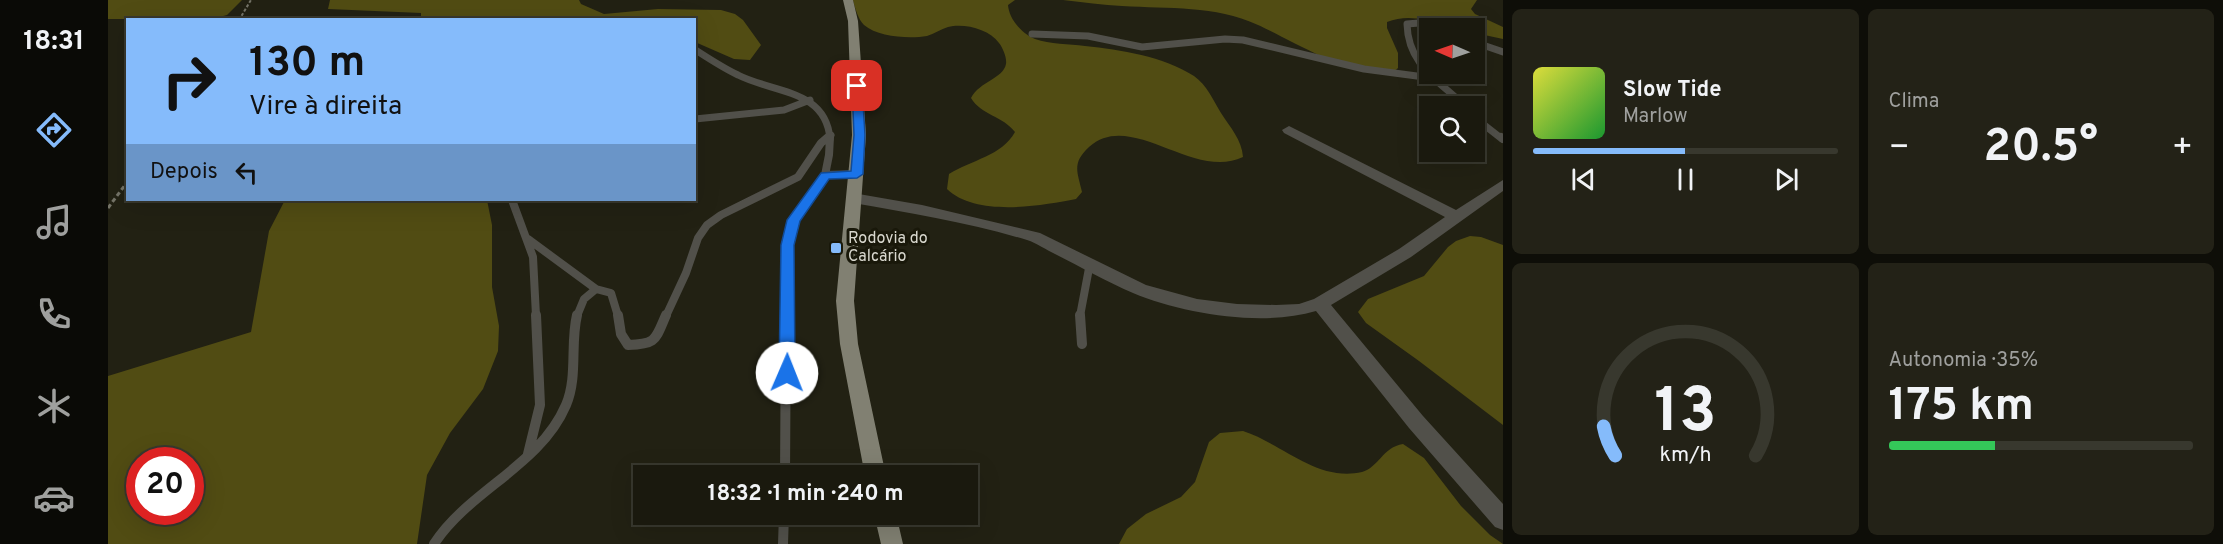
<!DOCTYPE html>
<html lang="pt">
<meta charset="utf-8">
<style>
:root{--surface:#1a190e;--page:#232217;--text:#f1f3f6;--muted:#9fa09e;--line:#38382e;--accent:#85bbfb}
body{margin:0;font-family:Overpass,sans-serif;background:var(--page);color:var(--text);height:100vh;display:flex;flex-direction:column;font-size:22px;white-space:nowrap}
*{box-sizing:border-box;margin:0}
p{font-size:20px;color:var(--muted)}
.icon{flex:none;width:33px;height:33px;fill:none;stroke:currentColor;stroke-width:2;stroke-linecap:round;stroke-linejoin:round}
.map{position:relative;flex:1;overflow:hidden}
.side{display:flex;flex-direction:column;gap:9px;padding:9px;background:#0e0e08;width:720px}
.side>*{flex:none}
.hud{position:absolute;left:18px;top:18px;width:570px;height:183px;border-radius:0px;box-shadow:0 6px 24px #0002,0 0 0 2px var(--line);background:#85bbfb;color:#111;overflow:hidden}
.needle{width:39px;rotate:272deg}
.controls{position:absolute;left:1311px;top:18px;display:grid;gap:12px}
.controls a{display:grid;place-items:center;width:66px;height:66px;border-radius:0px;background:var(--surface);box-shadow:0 6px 24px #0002,0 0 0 2px var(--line);font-size:30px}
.speed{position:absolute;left:18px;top:447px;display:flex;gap:12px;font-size:30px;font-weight:700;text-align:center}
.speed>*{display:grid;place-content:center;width:78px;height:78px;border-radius:50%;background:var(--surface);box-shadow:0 6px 24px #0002,0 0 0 2px var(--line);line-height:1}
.speed .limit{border:9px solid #d22;background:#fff;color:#111}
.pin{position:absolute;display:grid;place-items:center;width:51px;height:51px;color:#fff;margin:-26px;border-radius:12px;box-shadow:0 3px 9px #0006}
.me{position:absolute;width:66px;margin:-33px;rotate:1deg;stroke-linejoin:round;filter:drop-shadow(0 0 4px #0008)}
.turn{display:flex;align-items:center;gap:21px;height:126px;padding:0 24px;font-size:27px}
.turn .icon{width:78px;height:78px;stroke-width:2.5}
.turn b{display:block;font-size:42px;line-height:51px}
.then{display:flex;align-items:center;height:57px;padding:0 24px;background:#0003;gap:12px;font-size:22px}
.big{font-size:45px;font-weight:700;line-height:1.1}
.side .card{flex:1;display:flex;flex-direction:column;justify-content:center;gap:9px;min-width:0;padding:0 21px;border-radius:9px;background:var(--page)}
.side .dial{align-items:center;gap:0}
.dial svg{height:156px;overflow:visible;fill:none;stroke:var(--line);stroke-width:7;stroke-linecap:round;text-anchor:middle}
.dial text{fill:var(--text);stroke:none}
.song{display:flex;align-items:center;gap:18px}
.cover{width:72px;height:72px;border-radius:9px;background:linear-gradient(135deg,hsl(60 70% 55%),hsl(130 70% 35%))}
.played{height:6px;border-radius:3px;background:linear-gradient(90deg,var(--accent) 50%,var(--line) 50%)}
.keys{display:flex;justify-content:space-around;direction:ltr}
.heat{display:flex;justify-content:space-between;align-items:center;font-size:33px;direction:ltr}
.charge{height:9px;border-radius:4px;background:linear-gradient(90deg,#34c759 35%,var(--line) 0)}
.side .tiles{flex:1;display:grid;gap:9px;grid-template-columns:repeat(2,1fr)}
.trip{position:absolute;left:525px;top:465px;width:345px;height:60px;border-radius:0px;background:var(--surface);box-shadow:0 6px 24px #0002,0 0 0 2px var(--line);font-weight:700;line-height:60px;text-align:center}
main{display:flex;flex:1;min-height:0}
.dock{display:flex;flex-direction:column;width:108px;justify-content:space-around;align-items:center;background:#0a0a06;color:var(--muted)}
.dock .icon{width:42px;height:42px}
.dock .current{color:var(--accent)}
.dock b{font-size:27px;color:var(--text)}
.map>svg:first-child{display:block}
.forest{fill:#514c13;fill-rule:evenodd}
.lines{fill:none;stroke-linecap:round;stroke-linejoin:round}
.path-far1{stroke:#757468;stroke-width:2;stroke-dasharray:3 2;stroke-linecap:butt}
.path{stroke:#757468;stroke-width:3;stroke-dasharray:4.5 3;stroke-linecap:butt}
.service-far2{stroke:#51504a;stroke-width:7}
.service-far1{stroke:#51504a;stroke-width:8}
.service{stroke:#51504a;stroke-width:10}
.minor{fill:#51504a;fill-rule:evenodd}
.primary{fill:#818072;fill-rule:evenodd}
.route{fill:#1a73e8;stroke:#114b97;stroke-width:1.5}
.poi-dot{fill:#85bbfb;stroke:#19180a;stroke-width:2}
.labels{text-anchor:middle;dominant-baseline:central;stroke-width:6;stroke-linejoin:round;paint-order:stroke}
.poi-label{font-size:16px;fill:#d9d8cf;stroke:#19180a;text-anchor:start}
</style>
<main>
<nav class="dock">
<b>18:31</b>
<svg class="icon current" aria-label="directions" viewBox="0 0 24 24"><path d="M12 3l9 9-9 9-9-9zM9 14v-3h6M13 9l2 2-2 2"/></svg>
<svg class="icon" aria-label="music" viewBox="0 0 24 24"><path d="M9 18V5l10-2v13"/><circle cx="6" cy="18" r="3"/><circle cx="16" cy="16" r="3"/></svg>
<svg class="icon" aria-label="phone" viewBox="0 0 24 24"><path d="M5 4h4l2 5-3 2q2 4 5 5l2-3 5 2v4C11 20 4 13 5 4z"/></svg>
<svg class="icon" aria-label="climate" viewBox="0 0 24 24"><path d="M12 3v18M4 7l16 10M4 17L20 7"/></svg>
<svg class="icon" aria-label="car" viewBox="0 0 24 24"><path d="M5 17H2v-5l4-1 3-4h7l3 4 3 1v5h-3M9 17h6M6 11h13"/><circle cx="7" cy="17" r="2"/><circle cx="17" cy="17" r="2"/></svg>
</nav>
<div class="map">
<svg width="1395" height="544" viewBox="0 0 1395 544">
<rect width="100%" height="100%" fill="#222113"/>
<path class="forest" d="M0,0h134l-15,15 -15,4h-104z
M222,0h249l2,4 23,10 54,-5 63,1 14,4 8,6 18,25 -11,15 -16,-1 -39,-17 -1,-22 -273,-1v-6l-93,-4z
M745,0h162l-7,5c1,14 14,29 27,34 15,5 34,5 50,7 36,4 78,10 109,30 13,9 19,24 27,37 9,14 21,27 22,44 -50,24 -112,-48 -154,-10 -17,16 -12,24 -7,45l-6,7c-36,7 -100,18 -129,-10l2,-15c22,-14 53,-18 66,-42 -12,-16 -34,-17 -44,-34 9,-17 32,-19 35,-34 1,-6 -3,-16 -7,-21 -10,-14 -35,-20 -51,-16 -7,2 -14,7 -21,9 -18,3 -49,1 -63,-11 -6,-6 -9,-17 -11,-25z
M955,0h414l-6,9 4,5 28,13v12l-28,-6 -1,-5c-28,0 -59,-18 -87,-6v6l11,25v15c-24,23 -113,-31 -140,-43 -44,-20 -88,-16 -136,-19 -19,-1 -39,-4 -59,-6z
M177,200h202l5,25v62l7,39 -1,25 -15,38 -33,44 -23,42 -10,69h-309v-168l143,-44 18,-101zM32,460h50v52h-50z
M1362,236l11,1 22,8v180l-84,-64 -53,-38 -8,-11 10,-13 56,-23 24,-29 8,-6z
M1135,431c40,13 74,51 119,41 16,-4 21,-25 41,-28l21,14 37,48 29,29 13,9h-384l8,-15 19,-15 35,-17 14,-15 14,-40 11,-9z"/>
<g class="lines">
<path class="path-far1" d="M131,20l12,-20"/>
<path class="path" d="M0,208l20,-27"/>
<path class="service-far2" d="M1333,28l-22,-5 -12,1c1,41 31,56 58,82
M924,34l56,2 54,11 83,-8 18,1 121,29 68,9
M1366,42l29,10
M586,49c14,9 29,19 44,26 35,18 88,14 92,64
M1366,117l28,22
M587,119l89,-9 26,-10
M718,139l5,-4"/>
<path class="service-far1" d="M1393,137l2,2
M717,175l4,-20 1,-18
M404,200l21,57 3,59
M420,239l68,50
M469,316l7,-17 12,-10 15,4 7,23
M558,316l20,-43 12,-35 9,-13 14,-10 77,-38 23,-34 7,-6
M678,316l1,-71 7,-25 31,-45 32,-1
M972,316l10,-53"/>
<path class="service" d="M510,315l3,19 7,11c29,-1 27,-5 38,-30
M972,315l2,29
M420,454l12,-49 -4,-90
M677,476l1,-161
M326,544c35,-54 106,-78 132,-139 12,-28 4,-61 11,-90
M675,544l1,-30"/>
<path class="minor" d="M1181,126l167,84 47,-30v11l-92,66 -80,48 92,111 80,88v26l-8,-3 -86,-99 -93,-117c-53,16 -133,3 -183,-18 -26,-11 -52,-26 -78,-39 -9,-4 -18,-11 -28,-14 -57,-17 -116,-27 -174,-37l-7,-5 7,-5 69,12 118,28 106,52 51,14 40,5 39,1 23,-1 15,-5 85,-50 46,-32 -161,-84 -2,-3z"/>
<path class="primary" d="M735,0h10l5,21 8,114 -12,166 4,43 28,132h-21l-25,-132 -4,-43 16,-166 -4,-114z
M766,514h22l7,30h-22z"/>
</g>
<path class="route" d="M749,83l5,3 3,49 -2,39 -6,4 -28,1 -29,42 -6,24 1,128 -2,4h-11l-3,-4 2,-128 6,-25 34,-47 30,-2 3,-36 -2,-49z"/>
<rect class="poi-dot" x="722" y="242" width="12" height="12" rx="3"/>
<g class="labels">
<g class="poi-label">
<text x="740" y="239">Rodovia do<tspan x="740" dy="18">Calcário</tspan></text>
</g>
</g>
</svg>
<div class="controls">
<a><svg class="needle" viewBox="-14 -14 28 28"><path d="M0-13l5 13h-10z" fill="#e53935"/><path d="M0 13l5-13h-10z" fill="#9fa09e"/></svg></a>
<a><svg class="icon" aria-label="search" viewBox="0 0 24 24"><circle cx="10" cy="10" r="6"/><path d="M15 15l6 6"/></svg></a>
</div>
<div class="speed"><div class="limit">20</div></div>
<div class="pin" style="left:749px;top:86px;background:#d93025"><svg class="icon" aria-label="arrive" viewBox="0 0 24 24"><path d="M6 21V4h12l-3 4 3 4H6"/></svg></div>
<svg class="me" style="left:679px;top:373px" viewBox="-20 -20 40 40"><circle r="19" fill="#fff"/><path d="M0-13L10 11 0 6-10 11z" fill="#1a73e8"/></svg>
<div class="trip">18:32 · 1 min · 240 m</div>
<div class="hud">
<div class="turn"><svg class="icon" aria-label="right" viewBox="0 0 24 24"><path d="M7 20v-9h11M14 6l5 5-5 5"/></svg><div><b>130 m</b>Vire à direita</div></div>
<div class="then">Depois<svg class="icon" aria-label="left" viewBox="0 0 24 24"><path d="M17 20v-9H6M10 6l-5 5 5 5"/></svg></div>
</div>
</div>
<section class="side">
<div class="tiles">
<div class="card">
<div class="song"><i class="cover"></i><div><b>Slow Tide</b><p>Marlow</p></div></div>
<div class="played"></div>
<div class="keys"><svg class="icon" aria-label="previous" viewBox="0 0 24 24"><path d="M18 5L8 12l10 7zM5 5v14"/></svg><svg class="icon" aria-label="pause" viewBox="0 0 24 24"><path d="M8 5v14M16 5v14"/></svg><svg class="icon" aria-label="next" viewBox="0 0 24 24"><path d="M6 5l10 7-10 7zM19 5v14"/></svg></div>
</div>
<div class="card"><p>Clima</p>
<div class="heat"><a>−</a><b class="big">20.5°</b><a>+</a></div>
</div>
<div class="card dial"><svg viewBox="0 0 100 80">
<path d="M14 69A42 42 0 1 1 86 69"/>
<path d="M14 69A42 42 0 0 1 8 54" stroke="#85bbfb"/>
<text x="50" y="56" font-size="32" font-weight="700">13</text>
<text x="50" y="72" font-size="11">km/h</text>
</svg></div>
<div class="card"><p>Autonomia · 35%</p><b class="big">175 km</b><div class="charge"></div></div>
</div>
</section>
</main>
